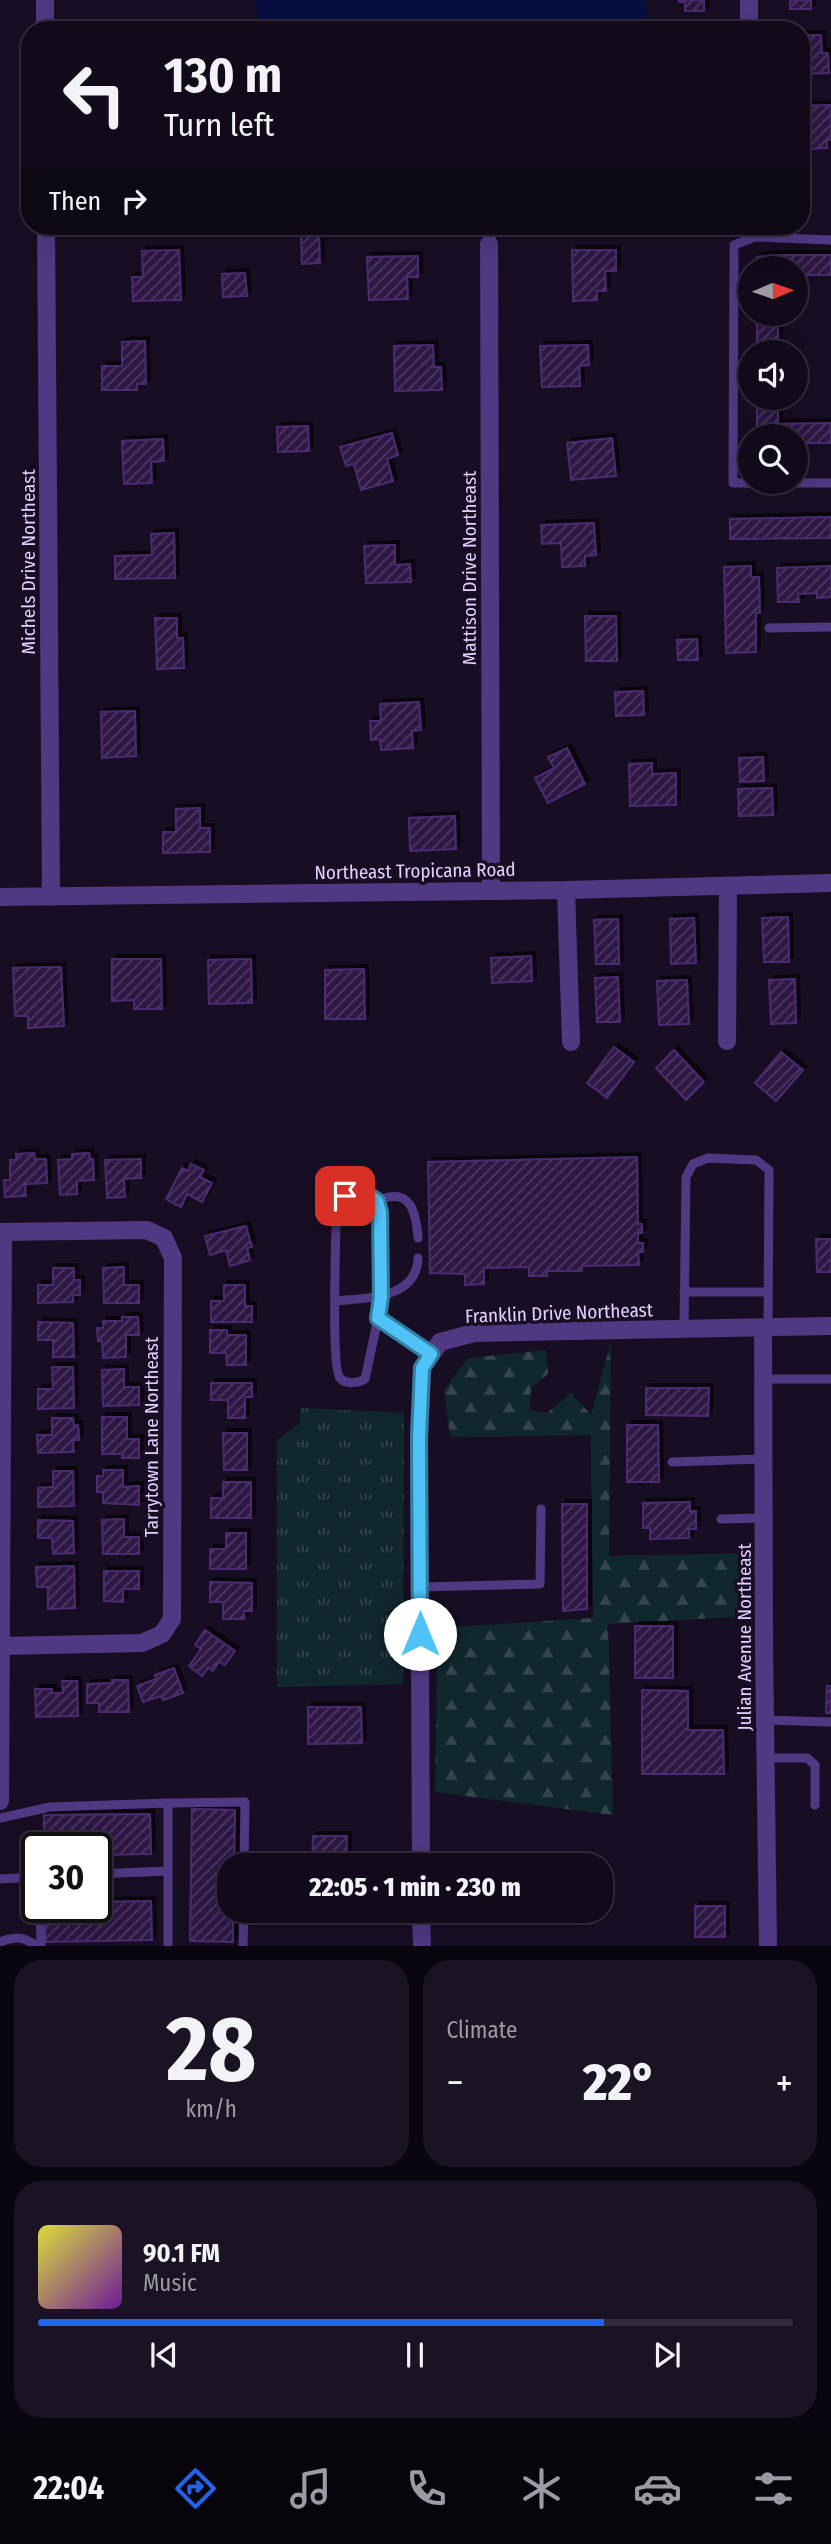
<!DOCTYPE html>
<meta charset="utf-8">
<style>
:root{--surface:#120a1b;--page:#1b1324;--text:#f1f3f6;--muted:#9c9aa3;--line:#312b3a;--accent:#2563eb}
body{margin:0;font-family:"Fira Sans Condensed",sans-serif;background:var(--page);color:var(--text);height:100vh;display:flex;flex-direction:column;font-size:26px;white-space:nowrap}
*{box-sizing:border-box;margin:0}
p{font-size:23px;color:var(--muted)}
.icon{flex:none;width:38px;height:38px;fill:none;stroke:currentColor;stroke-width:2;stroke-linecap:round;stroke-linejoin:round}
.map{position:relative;height:1946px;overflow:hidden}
.details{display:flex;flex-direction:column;gap:14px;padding:14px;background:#0a060f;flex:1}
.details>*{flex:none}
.banner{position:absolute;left:21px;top:21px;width:789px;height:214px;border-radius:28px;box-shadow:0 7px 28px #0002,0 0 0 2px var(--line);background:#120a1b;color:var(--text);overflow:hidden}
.needle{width:46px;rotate:88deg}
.buttons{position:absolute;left:738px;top:256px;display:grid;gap:14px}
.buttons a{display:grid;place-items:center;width:70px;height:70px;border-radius:50%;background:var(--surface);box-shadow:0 7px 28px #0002,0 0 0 2px var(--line);font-size:35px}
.speed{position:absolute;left:21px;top:1832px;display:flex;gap:14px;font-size:35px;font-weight:700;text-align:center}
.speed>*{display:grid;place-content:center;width:91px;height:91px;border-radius:50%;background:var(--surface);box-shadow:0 7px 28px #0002,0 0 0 2px var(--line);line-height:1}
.speed .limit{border:4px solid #111;border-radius:10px;background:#fff;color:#111}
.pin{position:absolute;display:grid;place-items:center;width:60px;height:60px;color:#fff;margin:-30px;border-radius:14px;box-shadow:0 4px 10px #0006}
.me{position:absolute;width:77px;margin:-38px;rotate:0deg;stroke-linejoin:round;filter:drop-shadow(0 0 5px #0008)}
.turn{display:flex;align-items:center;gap:24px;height:147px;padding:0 28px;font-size:32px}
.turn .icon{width:91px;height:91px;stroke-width:2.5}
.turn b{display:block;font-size:49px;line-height:60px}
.then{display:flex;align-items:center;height:66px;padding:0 28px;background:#0003;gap:14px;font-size:26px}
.big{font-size:52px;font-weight:800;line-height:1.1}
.details .widget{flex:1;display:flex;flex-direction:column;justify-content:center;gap:10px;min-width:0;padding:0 24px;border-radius:28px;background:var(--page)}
.details .dial{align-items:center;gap:0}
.dial b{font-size:91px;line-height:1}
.song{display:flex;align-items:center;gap:21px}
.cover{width:84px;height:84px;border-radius:10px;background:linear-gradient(135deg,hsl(60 70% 55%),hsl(280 70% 35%))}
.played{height:7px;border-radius:4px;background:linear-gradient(90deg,var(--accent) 75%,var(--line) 75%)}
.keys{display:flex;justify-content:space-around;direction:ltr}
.heat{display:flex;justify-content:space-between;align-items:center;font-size:38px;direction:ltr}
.details .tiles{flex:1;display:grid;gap:14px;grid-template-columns:1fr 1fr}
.widget:last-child{grid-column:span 2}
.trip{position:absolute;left:217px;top:1853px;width:396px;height:70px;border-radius:28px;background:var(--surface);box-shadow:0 7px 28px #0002,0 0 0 2px var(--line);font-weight:800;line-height:70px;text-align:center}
.tab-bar{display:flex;height:112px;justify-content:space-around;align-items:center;background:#07040b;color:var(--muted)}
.tab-bar .icon{width:49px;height:49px}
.tab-bar .active{color:var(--accent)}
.tab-bar b{font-size:32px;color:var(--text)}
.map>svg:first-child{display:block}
.grass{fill:url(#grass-tufts)}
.forest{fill:url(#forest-firs)}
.water{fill:#090e41}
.building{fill:url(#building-hatch);stroke:#4c2b71;stroke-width:2;filter:url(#shadow)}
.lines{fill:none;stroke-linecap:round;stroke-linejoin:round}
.lane{stroke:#503883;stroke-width:9}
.street{stroke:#503883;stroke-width:18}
.route-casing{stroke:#337fa1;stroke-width:18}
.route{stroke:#4fc3f7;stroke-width:12}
.labels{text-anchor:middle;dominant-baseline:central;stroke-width:7;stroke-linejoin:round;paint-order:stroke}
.street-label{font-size:19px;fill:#e3d0ff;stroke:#180e24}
</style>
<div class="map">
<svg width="831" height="1946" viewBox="0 0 831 1946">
<defs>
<pattern id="grass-tufts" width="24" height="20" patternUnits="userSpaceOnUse" patternTransform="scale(1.75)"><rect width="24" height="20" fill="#11272e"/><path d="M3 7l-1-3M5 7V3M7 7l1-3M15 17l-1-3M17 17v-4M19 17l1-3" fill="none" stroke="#34454d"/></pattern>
<pattern id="forest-firs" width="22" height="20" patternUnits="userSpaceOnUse" patternTransform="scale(1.75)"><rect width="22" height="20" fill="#11272e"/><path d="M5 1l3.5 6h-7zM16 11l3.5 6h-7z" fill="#34454d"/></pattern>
<pattern id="building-hatch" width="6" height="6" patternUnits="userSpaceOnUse" patternTransform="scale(1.75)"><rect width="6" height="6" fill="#2e1945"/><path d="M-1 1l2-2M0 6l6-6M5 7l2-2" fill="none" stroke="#4c3961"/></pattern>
<filter id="shadow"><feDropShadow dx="4" dy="-4" stdDeviation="0" flood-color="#0009"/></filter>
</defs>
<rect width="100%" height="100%" fill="#180e24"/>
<path class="grass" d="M300,1408l104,5 -1,271 -126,3v-247l23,-17z"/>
<path class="forest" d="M611,1342l-2,214 146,-3 -1,63 -146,8 5,191 -178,-23 3,-170 13,5 142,-9 -2,-183 -141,2 -6,-47 24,-32 78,-8 2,24 -17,14 -1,22 17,3 24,-20 20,22z"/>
<path class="water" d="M256,0h390l1,30h-389z"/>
<path class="building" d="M679,0h25v11h-19v-9h-6z
M790,0h21v9h-21z
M717,27v3h-25v-2z
M802,35h19l1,18h6l1,20 -27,1z
M831,105v35h-4v8l-19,1 -1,-21h-5v-22z
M301,236h18l1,27 -18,1z
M179,250l2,50 -48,1 -1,-24h11l-1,-26z
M572,250h44v21h-11l1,20h-9v9l-24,1z
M777,255h54v20h-35v-7h-39v-11z
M418,256v21h-11l1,22 -39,1 -2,-43z
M245,273l2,23 -24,1 -1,-23z
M757,313h21v39h-21z
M145,341l1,43h-9v6h-35v-24h20v-24z
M433,345l1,22h7l1,23 -47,1 -1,-45z
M588,345l1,20 -10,1 1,20 -38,1 -2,-41z
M757,397h21v27l53,-1v20h-35v-7h-39z
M308,426l1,25 -31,1 -1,-25z
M392,433l6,22 -11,4 6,22 -32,9 -7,-26 -8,2 -6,-19z
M612,438l4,38 -45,4 -4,-37z
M163,439l1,22 -13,1 1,21 -28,1 -2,-43z
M831,517v21l-101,1v-20z
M594,523l2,32 -11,1v10l-23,1 -1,-24 -19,1 -1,-19z
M174,533l1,45 -60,1v-23l37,-1 -1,-21z
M395,545v20l15,-1 1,18 -45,1 -2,-37z
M751,566v11h8l1,36h-4v39l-30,1 -2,-86z
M831,566v31l-14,1v-5l-19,1 1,8h-21l-1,-34z
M585,616h31l1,45h-31z
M155,618h22v20h6l1,30 -27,1z
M697,639l1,21h-20l-1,-20z
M643,691l1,24 -28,1 -1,-24z
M419,702l2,28 -9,1 1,17 -32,2 -1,-11 -9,1 -1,-19h11l-1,-17z
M135,711l1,45 -34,2 -1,-46z
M567,748l18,36 -37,19 -13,-25 19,-10 -6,-11z
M763,757l1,24 -24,1 -1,-24z
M652,763v11l24,-1v32l-46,1 -1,-42z
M772,788l1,27 -34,1 -1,-27z
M200,808v20h10v24l-47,1v-21h13v-23z
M455,816l1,33 -46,2 -1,-33z
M788,917l1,45h-25l-2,-44z
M694,918l2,45 -25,1 -1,-45z
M618,919l1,45h-23l-2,-44z
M531,956l1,25 -40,2 -1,-25z
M112,959h49l1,50h-28v-9l-22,1z
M251,959l1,44 -43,1 -1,-44z
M61,967l3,59 -36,2v-12h-13l-2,-48z
M364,969l1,50h-40v-49z
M618,977l2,45h-23l-2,-44z
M795,979l1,44 -25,1 -2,-44z
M687,980l2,44 -30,1 -2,-44z
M614,1047l20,15 -27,36 -20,-15z
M674,1050l30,32 -18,18 -30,-32z
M781,1052l22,18 -27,31 -21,-18z
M34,1153l1,6h11l1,24 -22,1 1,12 -21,1 -1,-17h6v-20h6v-6z
M89,1153l1,6h3l1,21 -17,1v13l-17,1 -2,-35 14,-1v-5z
M637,1157l1,67h4v9h-4v10h5v9h-5l1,13 -57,1v5h-35v5h-18v-9l-45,1v16l-19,1v-11l-35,-1 -2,-111z
M141,1159v19l-17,1 1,18 -18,1 -2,-38z
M191,1164l13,6 -4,7 12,6 -10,19 -15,-8 -6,13 -15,-8 16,-31 6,3z
M246,1226l6,21 -5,1 3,12 -20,6 -4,-16 -16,5 -5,-19z
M816,1239h15v33h-14z
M124,1267v18h15v18h-35l-1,-35z
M53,1268h21v12h6v15h-7v7l-35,1v-18h15z
M224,1285h21v21h7v16h-41v-21h13z
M122,1317h16l1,18h-13v22l-23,1 -1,-17h-4l-1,-13h6v-7h19z
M38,1322l35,1 1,34h-21v-17h-15z
M210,1330h17v5h19v30h-19l-1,-12h-16z
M52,1367h21l1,41 -36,1v-20h15z
M124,1369v18h15v18l-36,1 -1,-36z
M211,1383h41v14h-7v21h-17v-18h-17z
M646,1388h63l-1,28 -62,-1z
M102,1417h25v22h12v19h-17l1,-4h-21z
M52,1418h21l1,8 4,-1 1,15h-6l1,12 -36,1 -1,-18h15z
M627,1425h31l1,57h-32z
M223,1433h24v37h-23z
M103,1470h20v17l16,-1v19l-36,-2v-11h-6v-16h6z
M53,1471h20l1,35 -36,1v-19l15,-1z
M223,1482h28v36h-40v-20h12z
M690,1502v9h6v18h-7v9l-39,1v-11h-7v-25z
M562,1504h25v105l-24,2z
M124,1519v18h15v17h-36l-1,-34z
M38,1520l35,1 1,32 -21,1 -1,-16h-14z
M226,1533h20v36h-36v-20h16z
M74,1566l1,42 -27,1v-22h-11l-1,-20z
M104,1571h35v18h-16v13l-19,-1z
M210,1582l42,1v28h-8v8h-21v-17h-13z
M635,1626h38v52h-38z
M205,1630l30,21 -10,14 -6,-3 -6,9 -5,-3 -6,8 -13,-10 12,-17 -6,-4z
M174,1668l9,25 -20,7 -2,-4 -18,6 -6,-16 19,-7 -1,-4z
M112,1680h16l1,32h-30v-9h-12v-19l25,-1z
M62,1681h15l1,35 -42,1 -1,-28h17v4h11z
M827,1686h4v27h-5z
M642,1690l46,1v39h35l1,44h-82z
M308,1707h53l1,36 -54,1z
M192,1809l43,1 -1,56h-5v45h4v31l-43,-1z
M150,1814l1,40 -55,1v-7h-52v-33z
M313,1836h34l-1,30h-34z
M151,1901l1,39 -106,2 -1,-34h51v-6z
M695,1906h30v31h-30z"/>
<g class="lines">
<path class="lane" d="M831,240l-76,-3 -21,8 -1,238h98
M769,628l62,-1
M377,1201c33,-15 39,10 41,37
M684,1292h84
M336,1301c30,-3 81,-2 82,-43
M378,1318l-13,61c-6,4 -19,6 -25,-1 -9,-9 -4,-136 -4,-158l2,-17 7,-7 24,-2 8,7 3,11 1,85 -3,21 53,36
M684,1329l2,-152 7,-13 15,-6 48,2 13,10 -1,158
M763,1379h68
M672,1462l91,-3
M721,1519l43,-1
M420,1587l120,-3 1,-75
M765,1720l66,2
M766,1758h41l8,7v40
M168,1803l77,-1 -1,64
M0,1818l50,-11 118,-4v143
M96,1874l72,-3
M0,1879l37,-2
M40,1908l1,38
M0,1942c16,-6 22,-6 37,4
M243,1946l1,-35"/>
<path class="street" d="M45,0v30
M749,0v30
M46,226l5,671
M489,244l2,647
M566,890l5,152
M0,897l566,-7 265,-7
M727,1041l1,-155
M0,1232l147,-2 17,8 9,20 -1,361 -10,15 -20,9 -142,3
M763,1328l1,317 4,301
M0,1801l3,-569
M421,1866l-2,-428 3,-70 18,-26 34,-9 357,-7
M421,1911l1,35"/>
</g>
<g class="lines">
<g class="route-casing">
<path id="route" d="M345,1196l24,-1 8,6 3,11 1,85 -3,21 53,36 -9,14 -3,70 1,196"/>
</g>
<use href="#route" class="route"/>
</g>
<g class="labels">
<g class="street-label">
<text transform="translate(28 562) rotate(-90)">Michels Drive Northeast</text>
<text transform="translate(469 568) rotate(-90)">Mattison Drive Northeast</text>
<text transform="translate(415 871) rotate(-1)">Northeast Tropicana Road</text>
<text transform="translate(559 1313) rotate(-2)">Franklin Drive Northeast</text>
<text transform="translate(151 1437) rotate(-90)">Tarrytown Lane Northeast</text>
<text transform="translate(744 1637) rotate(-90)">Julian Avenue Northeast</text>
</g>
</g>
</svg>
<div class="buttons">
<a><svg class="needle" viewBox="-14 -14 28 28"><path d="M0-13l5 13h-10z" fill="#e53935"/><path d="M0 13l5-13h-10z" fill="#9c9aa3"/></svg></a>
<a><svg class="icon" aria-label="sound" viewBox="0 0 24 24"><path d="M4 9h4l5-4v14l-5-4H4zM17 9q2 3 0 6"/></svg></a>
<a><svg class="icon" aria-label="search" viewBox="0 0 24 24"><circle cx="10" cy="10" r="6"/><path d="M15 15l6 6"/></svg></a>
</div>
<div class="speed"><div class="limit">30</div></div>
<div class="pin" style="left:345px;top:1196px;background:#d93025"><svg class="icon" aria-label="arrive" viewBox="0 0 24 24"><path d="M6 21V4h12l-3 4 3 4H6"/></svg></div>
<svg class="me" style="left:420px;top:1634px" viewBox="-20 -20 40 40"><circle r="19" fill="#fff"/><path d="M0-13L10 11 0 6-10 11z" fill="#4fc3f7"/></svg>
<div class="trip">22:05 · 1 min · 230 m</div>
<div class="banner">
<div class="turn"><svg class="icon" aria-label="left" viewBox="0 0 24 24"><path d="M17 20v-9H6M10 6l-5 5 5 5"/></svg><div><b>130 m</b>Turn left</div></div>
<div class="then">Then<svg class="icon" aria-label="right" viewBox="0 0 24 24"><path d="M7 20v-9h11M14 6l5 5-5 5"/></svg></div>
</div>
</div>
<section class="details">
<div class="tiles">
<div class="widget dial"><b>28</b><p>km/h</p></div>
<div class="widget"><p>Climate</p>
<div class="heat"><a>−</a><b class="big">22°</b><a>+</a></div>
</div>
<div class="widget">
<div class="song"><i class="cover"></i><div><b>90.1 FM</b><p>Music</p></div></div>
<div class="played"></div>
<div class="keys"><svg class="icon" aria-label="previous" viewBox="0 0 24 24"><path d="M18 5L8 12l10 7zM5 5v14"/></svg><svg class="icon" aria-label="pause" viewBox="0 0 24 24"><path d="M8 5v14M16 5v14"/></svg><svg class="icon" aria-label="next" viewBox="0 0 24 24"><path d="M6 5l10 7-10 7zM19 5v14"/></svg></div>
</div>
</div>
</section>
<nav class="tab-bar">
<b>22:04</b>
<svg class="icon active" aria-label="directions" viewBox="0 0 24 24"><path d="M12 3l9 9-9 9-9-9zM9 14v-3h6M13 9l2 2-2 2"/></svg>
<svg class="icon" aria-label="music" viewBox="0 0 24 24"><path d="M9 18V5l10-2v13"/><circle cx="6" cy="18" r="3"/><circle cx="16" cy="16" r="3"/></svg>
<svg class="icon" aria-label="phone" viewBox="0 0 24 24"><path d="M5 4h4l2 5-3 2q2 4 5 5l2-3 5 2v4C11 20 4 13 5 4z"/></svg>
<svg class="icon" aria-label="climate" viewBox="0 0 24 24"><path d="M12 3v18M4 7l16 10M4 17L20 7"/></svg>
<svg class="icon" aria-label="car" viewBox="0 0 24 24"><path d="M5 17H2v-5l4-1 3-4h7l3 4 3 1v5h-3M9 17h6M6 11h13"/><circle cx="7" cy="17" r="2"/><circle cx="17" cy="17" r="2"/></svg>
<svg class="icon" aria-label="filters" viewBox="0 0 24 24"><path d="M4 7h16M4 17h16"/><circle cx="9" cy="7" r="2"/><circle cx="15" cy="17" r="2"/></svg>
</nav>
